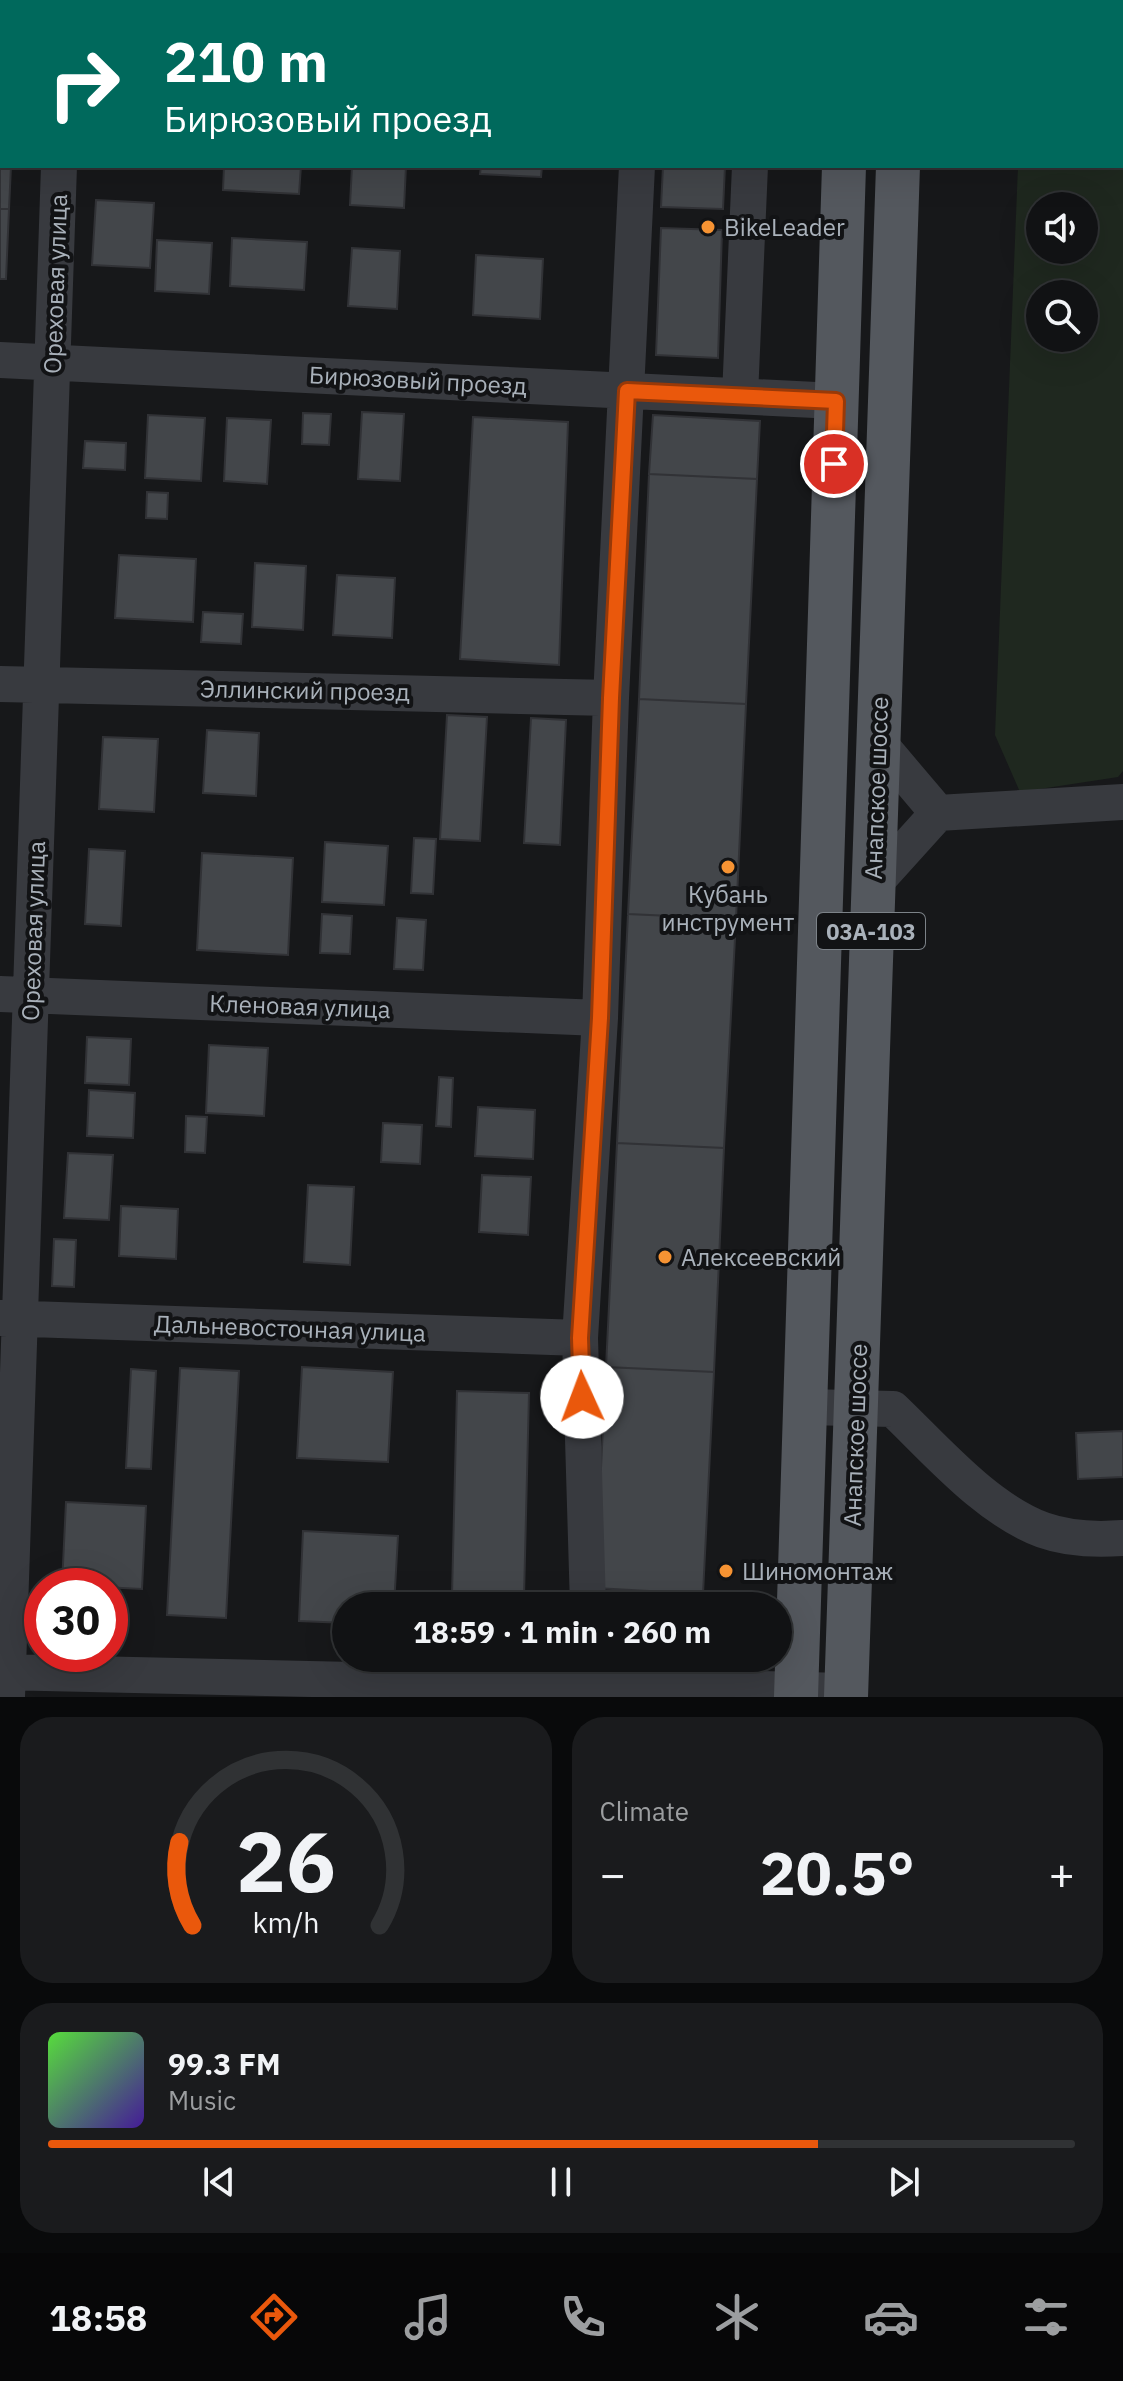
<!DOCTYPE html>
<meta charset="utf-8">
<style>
:root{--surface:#111214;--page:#1a1b1d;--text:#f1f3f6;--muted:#9c9ea0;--line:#303234;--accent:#ea580c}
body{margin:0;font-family:"IBM Plex Sans",sans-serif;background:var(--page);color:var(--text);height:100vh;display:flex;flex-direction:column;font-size:30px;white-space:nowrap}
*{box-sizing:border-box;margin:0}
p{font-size:26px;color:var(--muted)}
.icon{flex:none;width:44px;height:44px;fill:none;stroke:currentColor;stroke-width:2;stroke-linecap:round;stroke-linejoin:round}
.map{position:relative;height:1697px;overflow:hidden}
.drawer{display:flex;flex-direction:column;gap:20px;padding:20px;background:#090a0b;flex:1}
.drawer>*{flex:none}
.banner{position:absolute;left:0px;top:0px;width:1124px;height:168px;box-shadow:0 8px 32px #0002,0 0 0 2px var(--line);background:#00695c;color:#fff;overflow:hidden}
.tools{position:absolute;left:1026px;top:192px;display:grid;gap:16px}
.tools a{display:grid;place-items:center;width:72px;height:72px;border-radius:50%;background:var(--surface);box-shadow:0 8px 32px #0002,0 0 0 2px var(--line);font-size:40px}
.speed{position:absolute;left:24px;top:1568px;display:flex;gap:16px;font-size:40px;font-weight:700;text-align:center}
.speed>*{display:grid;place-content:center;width:104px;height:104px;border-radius:50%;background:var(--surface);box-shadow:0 8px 32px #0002,0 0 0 2px var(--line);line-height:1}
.speed .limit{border:12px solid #d22;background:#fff;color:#111}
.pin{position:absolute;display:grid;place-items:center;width:68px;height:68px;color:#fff;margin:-34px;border:4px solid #fff;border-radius:50%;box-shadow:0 2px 8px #0007}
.me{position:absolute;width:88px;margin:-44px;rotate:358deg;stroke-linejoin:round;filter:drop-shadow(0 0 6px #0008)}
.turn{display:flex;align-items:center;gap:28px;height:168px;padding:0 32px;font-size:36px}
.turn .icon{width:104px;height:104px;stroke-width:2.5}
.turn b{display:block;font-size:56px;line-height:68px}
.big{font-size:60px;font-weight:700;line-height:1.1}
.drawer .tile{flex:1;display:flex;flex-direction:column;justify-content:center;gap:12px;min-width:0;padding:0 28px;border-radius:32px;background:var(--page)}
.drawer .dial{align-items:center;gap:0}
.dial svg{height:208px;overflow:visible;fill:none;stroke:var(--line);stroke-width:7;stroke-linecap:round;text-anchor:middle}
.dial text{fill:var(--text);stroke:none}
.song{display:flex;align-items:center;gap:24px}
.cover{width:96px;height:96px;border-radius:12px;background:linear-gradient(135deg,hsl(110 70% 55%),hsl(260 70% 35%))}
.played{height:8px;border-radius:4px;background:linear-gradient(90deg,var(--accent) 75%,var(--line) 75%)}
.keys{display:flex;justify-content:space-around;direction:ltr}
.heat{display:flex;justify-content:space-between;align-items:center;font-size:44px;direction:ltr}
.drawer .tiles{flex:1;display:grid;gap:20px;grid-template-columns:1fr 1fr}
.tile:last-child{grid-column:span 2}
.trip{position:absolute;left:332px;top:1592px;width:460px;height:80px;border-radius:40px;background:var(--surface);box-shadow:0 8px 32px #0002,0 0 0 2px var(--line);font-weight:700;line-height:80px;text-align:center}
.dock{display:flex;height:128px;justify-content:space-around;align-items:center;background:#070708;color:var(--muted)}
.dock .icon{width:56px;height:56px}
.dock .on{color:var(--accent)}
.dock b{font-size:36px;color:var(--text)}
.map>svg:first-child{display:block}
.green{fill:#1f281f;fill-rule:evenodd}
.building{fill:#43464a;stroke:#313236;stroke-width:2}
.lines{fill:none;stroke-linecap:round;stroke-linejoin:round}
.minor{stroke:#383a3f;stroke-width:36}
.major{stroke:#54585e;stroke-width:44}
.route-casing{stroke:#983908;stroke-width:20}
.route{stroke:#ea580c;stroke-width:14}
.poi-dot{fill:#f69333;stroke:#121315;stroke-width:3}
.labels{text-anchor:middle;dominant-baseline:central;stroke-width:8;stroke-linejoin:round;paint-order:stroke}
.shield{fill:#121315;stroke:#7c8288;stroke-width:2}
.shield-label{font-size:22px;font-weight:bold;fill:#a9b1ba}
.poi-label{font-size:24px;fill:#a9b1ba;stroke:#121315;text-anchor:start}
.street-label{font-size:24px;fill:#a9b1ba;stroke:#121315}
</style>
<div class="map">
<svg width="1123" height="1697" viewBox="0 0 1123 1697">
<rect width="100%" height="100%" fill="#17181a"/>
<path class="green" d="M1025,0h98v771l-5,6 -98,15 -25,-57 23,-569h104v-164h-97zM1040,206h44v44h-44zM1040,294h44v44h-44z"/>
<path class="building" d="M502,0h77v2z
M669,0h62l-62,2z
M0,50h2v76h-2z
M0,126l2,40h9l-2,43h-9z
M224,166h77l-2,28 -76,-4z
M352,166h54l-2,42 -54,-3z
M481,166h61l-1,11 -61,-3z
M663,166h62l-2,43 -62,-2z
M96,200l58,3 -4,65 -58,-3z
M0,209h9l-3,70h-6z
M661,228l61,2 -4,128 -62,-3z
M232,238l75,4 -3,48 -74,-4z
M157,240l55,3 -3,51 -54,-3z
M352,248l48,3 -3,58 -49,-3z
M476,255l67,4 -3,60 -67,-4z
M362,412l42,2 -4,67 -42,-2z
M303,413l28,1 -2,31 -27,-1z
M148,415l57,3 -4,63 -56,-3z
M653,415l107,6 -3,58 -108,-5z
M473,417l95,5 -9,243 -99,-6z
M227,418l44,2 -4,64 -43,-3z
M85,441l41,2 -1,27 -42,-2z
M649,474l108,5 -11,225 -107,-5z
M147,492l21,1 -1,26 -21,-1z
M119,555l77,4 -3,63 -78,-4z
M255,563l51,3 -3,64 -51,-3z
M337,575l58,3 -3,60 -59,-3z
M203,612l40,2 -2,30 -40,-2z
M639,699l107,5 -10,215 -108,-5z
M447,715l40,2 -7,124 -40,-2z
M531,718l35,2 -6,125 -36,-2z
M207,730l52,3 -3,63 -53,-3z
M103,737l55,2 -4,73 -55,-3z
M414,838l22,1 -3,55 -22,-1z
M325,842l63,4 -4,59 -62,-3z
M89,849l36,2 -4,75 -36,-2z
M202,853l91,5 -5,97 -91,-5z
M322,914l30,2 -2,38 -30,-1z
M628,914l108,5 -12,229 -107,-5z
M397,918l29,2 -3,50 -29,-1z
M87,1037l44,2 -2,46 -44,-2z
M209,1045l59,3 -4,68 -58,-3z
M439,1077l14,1 -2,49 -15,-1z
M89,1090l46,3 -2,45 -46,-2z
M478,1107l57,3 -2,49 -58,-3z
M186,1116l21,1 -2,36 -20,-1z
M383,1123l39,2 -2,39 -39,-2z
M617,1143l107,5 -10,224 -108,-5z
M68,1153l45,2 -4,65 -45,-2z
M482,1175l49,2 -3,58 -49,-3z
M308,1185l46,2 -4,78 -46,-3z
M121,1206l57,3 -2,50 -57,-3z
M54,1239l22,1 -2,47 -22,-1z
M302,1367l91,5 -5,90 -91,-4z
M606,1367l108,5 -11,222 -108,-6z
M180,1368l59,3 -13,247 -59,-3z
M131,1369l25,2 -5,98 -25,-1z
M457,1391l72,2 -5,204 -72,-2z
M1123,1431v46l-45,2 -2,-46z
M66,1502l80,4 -4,83 -80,-4z
M303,1531l95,5 -4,70h-48v17l-47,-2z"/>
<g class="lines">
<path class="minor" d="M65,2v-2
M645,2v-2
M758,2v-2
M0,360l836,41
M740,396l10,-230
M0,684l611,14
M877,741l61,72
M873,885l65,-72 185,-11
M0,994l600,24
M0,1318l580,20
M805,1407l88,2c43,41 93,100 150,121 25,9 54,10 80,8
M588,1606l-8,-268 20,-320 11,-320 26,-532
M0,1672l846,19
M7,1697l52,-1531"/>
<path class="major" d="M850,2v-2
M904,2v-2
M796,1697l48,-1531
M846,1697l52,-1531"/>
</g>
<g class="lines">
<g class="route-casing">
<path id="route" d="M582,1397l-2,-59 20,-320 11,-320 16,-307 209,10 -2,63"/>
</g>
<use href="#route" class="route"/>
</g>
<g class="poi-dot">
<circle cx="708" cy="227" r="8"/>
<circle cx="728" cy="867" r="8"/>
<circle cx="665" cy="1257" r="8"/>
<circle cx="726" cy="1571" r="8"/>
</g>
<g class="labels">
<rect class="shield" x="817" y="913" width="108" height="36" rx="6"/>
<g class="shield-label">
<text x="871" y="931">03А-103</text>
</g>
<g class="poi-label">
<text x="724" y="227">BikeLeader</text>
<text x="728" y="894" text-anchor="middle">Кубань<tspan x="728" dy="28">инструмент</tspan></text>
<text x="681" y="1257">Алексеевский</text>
<text x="742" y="1571">Шиномонтаж</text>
</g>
<g class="street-label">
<text transform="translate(55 284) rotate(-88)">Ореховая улица</text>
<text transform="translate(418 380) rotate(3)">Бирюзовый проезд</text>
<text transform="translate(305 690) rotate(1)">Эллинский проезд</text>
<text transform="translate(876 788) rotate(-88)">Анапское шоссе</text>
<text transform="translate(33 931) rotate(-88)">Ореховая улица</text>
<text transform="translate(300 1006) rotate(2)">Кленовая улица</text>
<text transform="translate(290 1328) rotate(2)">Дальневосточная улица</text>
<text transform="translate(855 1435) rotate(-88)">Анапское шоссе</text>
</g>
</g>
</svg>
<div class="tools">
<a><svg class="icon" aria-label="sound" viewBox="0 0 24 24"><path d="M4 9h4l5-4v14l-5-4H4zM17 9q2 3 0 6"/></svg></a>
<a><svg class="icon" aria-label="search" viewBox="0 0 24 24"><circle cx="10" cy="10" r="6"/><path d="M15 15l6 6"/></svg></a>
</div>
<div class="speed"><div class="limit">30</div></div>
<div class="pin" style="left:834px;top:464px;background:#d93025"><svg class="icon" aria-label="arrive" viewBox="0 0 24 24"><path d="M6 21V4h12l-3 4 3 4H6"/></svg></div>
<svg class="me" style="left:582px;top:1397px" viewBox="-20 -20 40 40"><circle r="19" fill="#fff"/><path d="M0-13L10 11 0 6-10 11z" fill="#ea580c"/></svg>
<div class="trip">18:59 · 1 min · 260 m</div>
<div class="banner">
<div class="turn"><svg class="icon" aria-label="right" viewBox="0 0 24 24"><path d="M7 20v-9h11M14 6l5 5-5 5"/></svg><div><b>210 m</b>Бирюзовый проезд</div></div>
</div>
</div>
<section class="drawer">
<div class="tiles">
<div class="tile dial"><svg viewBox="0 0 100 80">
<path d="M14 69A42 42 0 1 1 86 69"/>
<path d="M14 69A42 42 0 0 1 9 37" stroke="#ea580c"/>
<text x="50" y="56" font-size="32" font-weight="700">26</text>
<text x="50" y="72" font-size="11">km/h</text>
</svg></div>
<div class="tile"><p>Climate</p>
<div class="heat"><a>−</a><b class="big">20.5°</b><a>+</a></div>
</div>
<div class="tile">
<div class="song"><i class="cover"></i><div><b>99.3 FM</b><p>Music</p></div></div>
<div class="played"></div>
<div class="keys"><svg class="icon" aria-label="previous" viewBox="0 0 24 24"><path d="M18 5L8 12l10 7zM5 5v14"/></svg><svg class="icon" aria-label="pause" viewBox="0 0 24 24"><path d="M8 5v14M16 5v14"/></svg><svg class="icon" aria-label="next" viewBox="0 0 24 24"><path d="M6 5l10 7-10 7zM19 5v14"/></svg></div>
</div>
</div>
</section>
<nav class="dock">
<b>18:58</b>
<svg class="icon on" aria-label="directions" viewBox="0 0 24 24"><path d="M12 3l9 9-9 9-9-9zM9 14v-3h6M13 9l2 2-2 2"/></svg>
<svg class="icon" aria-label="music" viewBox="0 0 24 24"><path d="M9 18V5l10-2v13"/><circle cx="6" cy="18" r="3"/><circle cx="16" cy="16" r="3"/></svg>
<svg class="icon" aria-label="phone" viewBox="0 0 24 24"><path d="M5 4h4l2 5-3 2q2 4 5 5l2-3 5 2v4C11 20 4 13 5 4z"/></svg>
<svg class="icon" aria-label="climate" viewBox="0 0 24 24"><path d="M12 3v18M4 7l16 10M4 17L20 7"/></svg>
<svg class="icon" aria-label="car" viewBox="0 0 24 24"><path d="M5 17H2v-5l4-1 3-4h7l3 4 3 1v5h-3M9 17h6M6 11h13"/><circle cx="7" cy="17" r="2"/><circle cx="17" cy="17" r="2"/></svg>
<svg class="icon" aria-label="filters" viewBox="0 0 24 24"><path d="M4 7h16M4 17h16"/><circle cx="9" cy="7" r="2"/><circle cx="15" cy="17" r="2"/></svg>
</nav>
